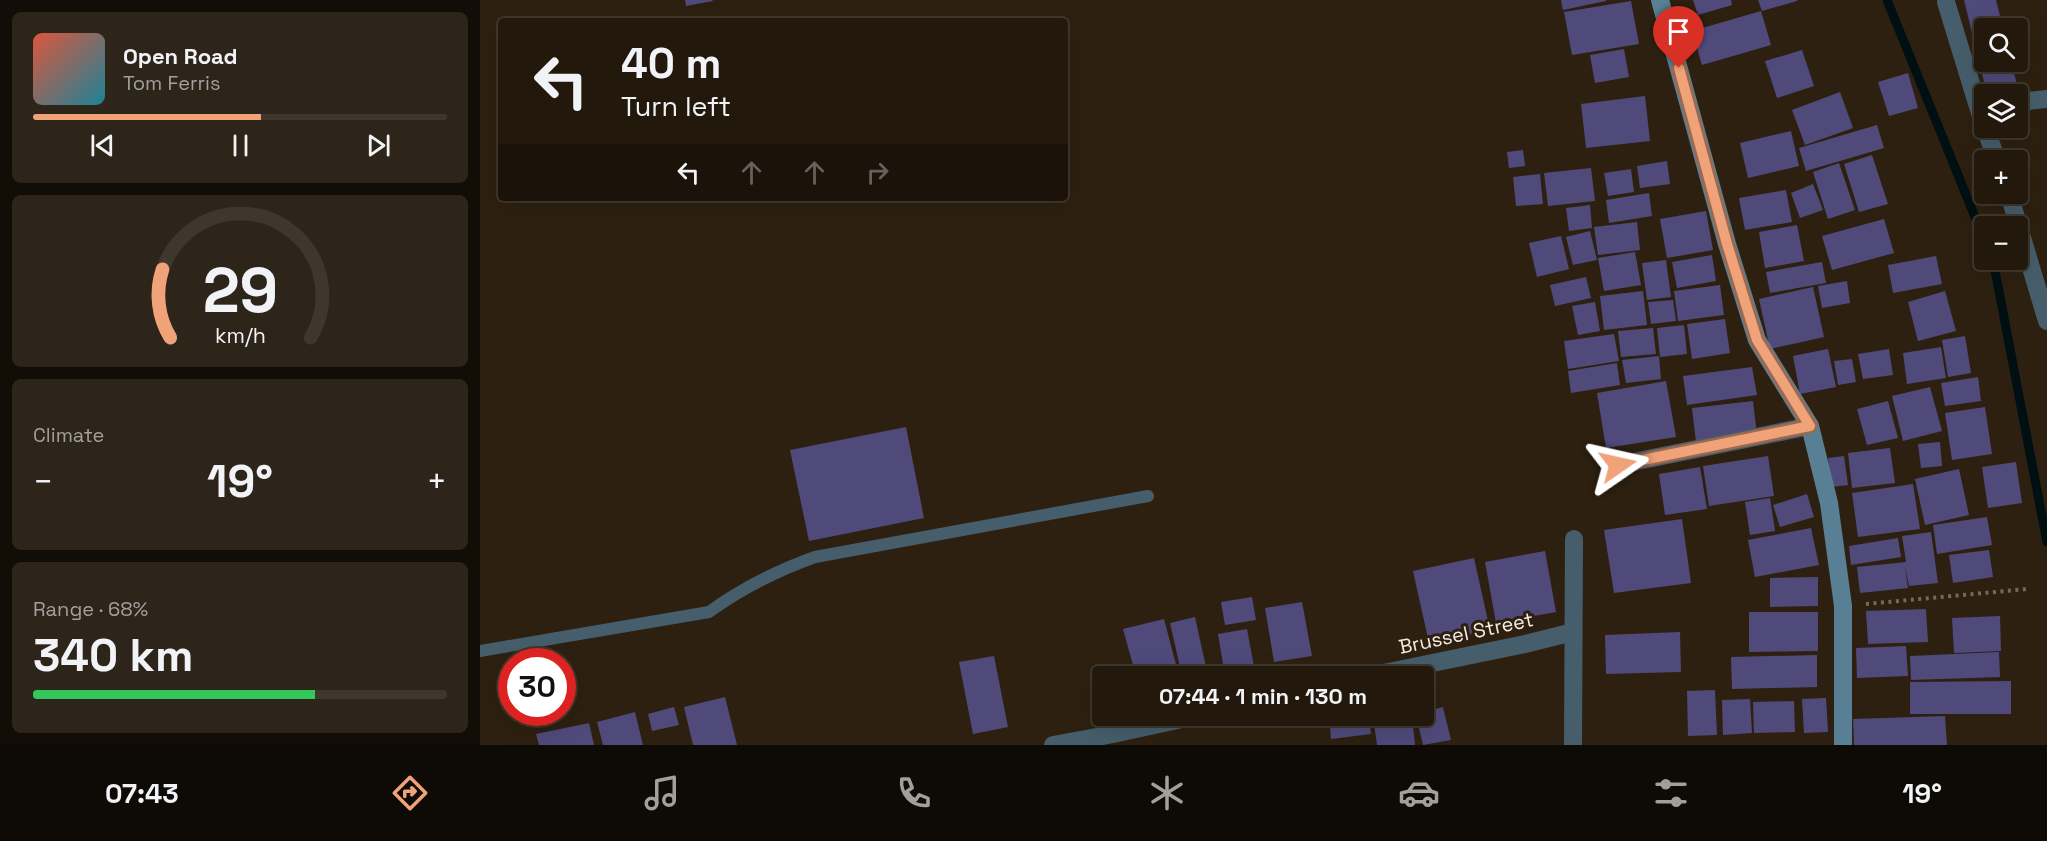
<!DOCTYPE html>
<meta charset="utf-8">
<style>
:root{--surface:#22180c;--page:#2e251a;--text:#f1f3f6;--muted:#a2a09d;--line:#3f372d;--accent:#f0a279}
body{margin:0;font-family:"Space Grotesk",sans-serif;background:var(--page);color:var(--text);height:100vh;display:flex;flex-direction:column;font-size:22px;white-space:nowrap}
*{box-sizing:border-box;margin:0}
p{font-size:20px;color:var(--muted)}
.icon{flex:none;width:33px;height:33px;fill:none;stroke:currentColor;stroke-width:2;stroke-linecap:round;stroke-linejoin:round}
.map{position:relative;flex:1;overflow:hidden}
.sheet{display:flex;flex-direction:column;gap:12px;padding:12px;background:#130d07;width:480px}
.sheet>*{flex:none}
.hud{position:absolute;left:18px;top:18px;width:570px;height:183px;border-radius:6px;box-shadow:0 6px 24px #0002,0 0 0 2px var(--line);background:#22180c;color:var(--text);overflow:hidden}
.controls{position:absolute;left:1494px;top:18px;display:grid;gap:12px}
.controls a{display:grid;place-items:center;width:54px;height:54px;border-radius:6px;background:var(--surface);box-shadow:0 6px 24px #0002,0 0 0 2px var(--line);font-size:30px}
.speed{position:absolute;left:18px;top:648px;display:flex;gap:12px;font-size:30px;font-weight:700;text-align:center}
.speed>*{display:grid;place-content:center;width:78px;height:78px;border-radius:50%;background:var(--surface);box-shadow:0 6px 24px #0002,0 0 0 2px var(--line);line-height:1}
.speed .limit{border:9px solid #d22;background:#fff;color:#111}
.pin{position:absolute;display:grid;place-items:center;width:51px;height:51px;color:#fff;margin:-62px -26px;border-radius:50% 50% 50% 0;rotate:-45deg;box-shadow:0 0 6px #0007}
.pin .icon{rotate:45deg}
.me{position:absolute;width:66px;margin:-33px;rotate:79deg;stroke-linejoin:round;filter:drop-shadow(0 0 4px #0008)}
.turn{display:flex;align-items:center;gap:21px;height:126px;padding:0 24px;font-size:27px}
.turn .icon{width:78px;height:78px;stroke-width:2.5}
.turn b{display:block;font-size:42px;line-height:51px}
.lanes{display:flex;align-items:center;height:57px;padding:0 24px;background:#0003;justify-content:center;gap:30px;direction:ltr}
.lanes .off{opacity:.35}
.big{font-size:45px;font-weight:800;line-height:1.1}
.sheet .tile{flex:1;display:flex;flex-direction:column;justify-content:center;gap:9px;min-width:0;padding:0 21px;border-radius:9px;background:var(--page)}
.sheet .dial{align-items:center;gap:0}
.dial svg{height:156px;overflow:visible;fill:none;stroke:var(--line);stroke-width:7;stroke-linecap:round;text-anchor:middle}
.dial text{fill:var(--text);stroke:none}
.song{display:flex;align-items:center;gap:18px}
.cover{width:72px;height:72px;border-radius:9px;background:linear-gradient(135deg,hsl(10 70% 55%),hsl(190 70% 35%))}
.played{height:6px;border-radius:3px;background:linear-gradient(90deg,var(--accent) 55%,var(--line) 55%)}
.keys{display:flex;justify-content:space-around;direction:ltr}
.heat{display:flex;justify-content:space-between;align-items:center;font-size:33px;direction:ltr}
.charge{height:9px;border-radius:4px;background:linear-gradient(90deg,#34c759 68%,var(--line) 0)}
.trip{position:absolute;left:612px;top:666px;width:342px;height:60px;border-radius:6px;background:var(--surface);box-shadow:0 6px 24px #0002,0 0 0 2px var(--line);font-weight:800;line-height:60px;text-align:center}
.tabs{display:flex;height:96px;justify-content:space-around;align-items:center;background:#0e0a05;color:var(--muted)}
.tabs .icon{width:42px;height:42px}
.tabs .current{color:var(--accent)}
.tabs b{font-size:27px;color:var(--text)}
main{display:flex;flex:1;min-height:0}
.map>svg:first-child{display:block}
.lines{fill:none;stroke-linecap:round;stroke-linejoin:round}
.stream{stroke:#001012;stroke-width:9}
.building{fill:#504a7b}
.path{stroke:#75695c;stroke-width:4;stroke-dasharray:3 4.5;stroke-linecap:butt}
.lane{stroke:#465e6b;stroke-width:12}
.street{stroke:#465e6b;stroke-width:18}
.secondary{stroke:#597f94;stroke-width:18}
.route-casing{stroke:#9c694f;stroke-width:15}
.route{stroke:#f0a279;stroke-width:10}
.labels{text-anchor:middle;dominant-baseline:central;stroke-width:6;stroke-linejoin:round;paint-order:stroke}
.street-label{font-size:20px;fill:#f5ece2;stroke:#2d2010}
</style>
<main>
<section class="sheet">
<div class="tile">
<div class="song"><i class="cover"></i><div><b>Open Road</b><p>Tom Ferris</p></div></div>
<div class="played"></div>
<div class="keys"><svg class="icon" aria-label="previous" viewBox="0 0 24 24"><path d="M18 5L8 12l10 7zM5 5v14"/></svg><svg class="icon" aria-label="pause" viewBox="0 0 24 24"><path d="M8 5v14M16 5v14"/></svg><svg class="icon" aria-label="next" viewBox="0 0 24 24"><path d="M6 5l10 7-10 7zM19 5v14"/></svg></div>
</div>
<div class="tile dial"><svg viewBox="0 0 100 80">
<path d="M14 69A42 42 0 1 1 86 69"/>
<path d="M14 69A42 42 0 0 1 10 34" stroke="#f0a279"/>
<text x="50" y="56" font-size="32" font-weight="700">29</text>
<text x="50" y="72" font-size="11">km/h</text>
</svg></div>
<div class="tile"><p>Climate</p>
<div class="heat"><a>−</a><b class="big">19°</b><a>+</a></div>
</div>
<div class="tile"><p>Range · 68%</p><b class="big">340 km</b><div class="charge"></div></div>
</section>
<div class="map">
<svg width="1567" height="745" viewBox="0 0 1567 745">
<rect width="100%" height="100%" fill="#2d2010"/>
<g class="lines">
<path class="stream" d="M1407,0l97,239
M1513,260l54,282"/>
</g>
<path class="building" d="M205,0h27l1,1 -27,5z
M1081,0h45v1l-43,9z
M1213,0h38l1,5 -34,10z
M1278,0h39v1l-35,10z
M1484,0h32l7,28h-19v34h27l7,26 -31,6z
M1151,1l8,43 -67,11 -8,-43z
M1281,11l10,34 -69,20 -10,-34z
M1144,49l5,28 -34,6 -5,-28z
M1322,50l12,36 -37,12 -12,-37z
M1428,73l10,35 -29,8 -11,-34z
M1360,92l13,36 -48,17 -13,-35z
M1165,96l5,45 -64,7 -5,-44z
M1397,125l7,23 -78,23 -7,-23z
M1311,131l8,35 -51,12 -8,-35z
M1043,150l2,16 -16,2 -2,-16z
M1392,155l16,49 -29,8 -15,-48z
M1187,161l3,23 -30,4 -3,-22z
M1359,163l16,47 -27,9 -15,-47z
M1111,168l4,33 -47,5 -4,-33z
M1151,169l3,23 -26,4 -4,-23z
M1060,174l3,30 -27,2 -3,-29z
M1333,184l10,26 -23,8 -9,-25z
M1306,190l6,32 -47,8 -6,-32z
M1169,193l3,23 -43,7 -3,-23z
M1110,205l2,23 -23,3 -3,-23z
M1226,211l7,39 -46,8 -7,-39z
M1404,219l10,34 -62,17 -10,-34z
M1157,222l3,28 -42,5 -4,-28z
M1317,225l7,36 -39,7 -6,-36z
M1110,231l7,29 -24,5 -7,-28z
M1081,236l8,33 -32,8 -8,-34z
M1155,252l6,33 -37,6 -6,-33z
M1232,255l4,26 -39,7 -5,-26z
M1456,256l6,28 -49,9 -5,-28z
M1186,260l5,37 -24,3 -5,-37z
M1342,262l4,21 -56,10 -4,-21z
M1106,277l5,21 -36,8 -5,-21z
M1367,281l3,22 -28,5 -4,-22z
M1240,285l4,30 -46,6 -4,-30z
M1333,287l11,50 -54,12 -11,-50z
M1163,291l4,34 -43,5 -4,-34z
M1465,291l11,40 -38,10 -10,-39z
M1193,300l3,21 -25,3 -3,-22z
M1115,302l5,29 -22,4 -6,-29z
M1245,319l5,34 -38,6 -5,-35z
M1204,325l3,29 -27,3 -3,-29z
M1173,328l3,26 -35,3 -3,-26z
M1134,334l5,27 -51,8 -4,-28z
M1485,336l6,37 -23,4 -6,-37z
M1461,347l5,31 -39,6 -4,-31z
M1348,349l8,38 -36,7 -7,-38z
M1409,349l4,26 -30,4 -5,-25z
M1179,356l2,23 -35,4 -4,-23z
M1372,359l4,23 -18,3 -4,-24z
M1137,363l3,22 -49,8 -3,-22z
M1272,367l5,28 -70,10 -4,-29z
M1498,377l3,24 -36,5 -4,-23z
M1186,381l10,56 -70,11 -9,-55z
M1450,387l12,44 -39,10 -11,-45z
M1273,401l4,34 -61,7 -4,-34z
M1408,401l10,37 -31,7 -10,-36z
M1505,407l7,47 -40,6 -7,-47z
M426,427l18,91 -115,23 -19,-91z
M1460,442l2,24 -21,2 -3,-24z
M1410,448l5,35 -43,5 -4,-35z
M1288,456l6,40 -65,10 -6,-40z
M1364,456l4,29 -17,2 -3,-29z
M1536,462l6,41 -34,5 -6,-41z
M1220,467l7,42 -42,6 -6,-41z
M1479,469l10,46 -44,10 -10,-46z
M1433,484l7,45 -62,8 -6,-44z
M1327,494l7,23 -34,10 -7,-22z
M1290,498l5,33 -25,4 -5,-33z
M1507,517l5,28 -55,9 -4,-29z
M1202,519l9,64 -77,10 -10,-63z
M1331,528l8,37 -64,12 -7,-37z
M1451,532l7,51 -29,3 -4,-20 3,22 -48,5 -3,-26 49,-5 -4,-26z
M1418,538l3,19 -50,8 -2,-19z
M1509,550l4,27 -40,6 -4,-28z
M1065,551l11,61 -60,11 -11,-61z
M994,558l16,72 -61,13 -16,-72z
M1338,577v29l-48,1v-29z
M772,597l4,23 -31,5 -4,-23z
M822,602l10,54 -38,6 -9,-54z
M1446,609l2,33 -60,2 -2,-33z
M1269,612h69v39l-69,1z
M1520,616l1,35 -47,2 -2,-35z
M715,617l13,59h-26l-12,-53z
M684,619l15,57h-43l-13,-47z
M767,629l8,43 -30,4 -7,-42z
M1200,632l1,40 -75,2 -1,-39z
M1426,646l2,30 -51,2 -1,-30z
M1519,652l1,25 -89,3 -1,-24z
M1337,655v32l-85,2 -1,-32z
M514,656l14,71 -35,7 -14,-72z
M1531,681v33h-101v-32z
M1235,690l2,45 -29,1 -1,-45z
M245,697l12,48h-44l-9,-38z
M1346,698l2,34 -24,1 -2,-34z
M1270,699l2,34 -29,2 -1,-35z
M1314,701l1,31 -41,1 -1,-31z
M194,707l5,18 -27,6 -4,-17z
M963,707l8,33 -28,5 -7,-29h8v-4z
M155,712l8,33h-40l-6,-23z
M849,716h40l2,18 -40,5z
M893,716h39l3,29h-38z
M1465,716l2,29h-93l-1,-26z
M109,723l5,22h-55l-3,-11z"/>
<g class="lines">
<path class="path" d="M1386,604l161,-15"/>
<path class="lane" d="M0,651l229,-39c33,-24 67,-41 106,-55l333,-61"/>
<path class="street" d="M1466,2l38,124
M1538,102l29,-3
M1505,128l12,32
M1529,194l38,127
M1138,465l192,-39
M889,676l156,-32 48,-12
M573,745l60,-11 83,-18
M1093,745l1,-206"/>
<path class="secondary" d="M1180,0l67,244 30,96 53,86 19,77 14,103v139"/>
</g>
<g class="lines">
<g class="route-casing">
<path id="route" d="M1138,465l192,-39 -53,-86 -30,-96 -48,-176"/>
</g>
<use href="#route" class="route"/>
</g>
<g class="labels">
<g class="street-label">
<text transform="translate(986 633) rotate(-12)">Brussel Street</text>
</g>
</g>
</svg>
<div class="controls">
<a><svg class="icon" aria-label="search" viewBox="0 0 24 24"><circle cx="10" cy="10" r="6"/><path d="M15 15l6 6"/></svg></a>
<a><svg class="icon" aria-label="layers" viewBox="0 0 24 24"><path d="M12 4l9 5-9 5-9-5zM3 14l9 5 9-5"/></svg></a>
<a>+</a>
<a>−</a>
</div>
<div class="speed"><div class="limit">30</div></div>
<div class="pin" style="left:1199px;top:68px;background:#d93025"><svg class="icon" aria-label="arrive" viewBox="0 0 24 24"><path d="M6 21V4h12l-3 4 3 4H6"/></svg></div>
<svg class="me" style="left:1138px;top:465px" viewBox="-20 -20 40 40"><path d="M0-17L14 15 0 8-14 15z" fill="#f0a279" stroke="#fff" stroke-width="4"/></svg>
<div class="trip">07:44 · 1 min · 130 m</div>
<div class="hud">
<div class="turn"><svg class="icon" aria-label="left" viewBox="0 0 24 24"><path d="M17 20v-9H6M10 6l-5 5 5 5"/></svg><div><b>40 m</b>Turn left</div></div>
<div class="lanes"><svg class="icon" aria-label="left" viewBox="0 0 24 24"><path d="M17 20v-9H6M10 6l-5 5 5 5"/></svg><svg class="icon off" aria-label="ahead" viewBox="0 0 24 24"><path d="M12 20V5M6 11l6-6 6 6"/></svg><svg class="icon off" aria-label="ahead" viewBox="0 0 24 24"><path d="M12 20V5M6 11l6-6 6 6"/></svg><svg class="icon off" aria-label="right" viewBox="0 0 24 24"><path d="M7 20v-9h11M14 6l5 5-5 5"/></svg></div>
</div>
</div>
</main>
<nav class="tabs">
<b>07:43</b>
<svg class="icon current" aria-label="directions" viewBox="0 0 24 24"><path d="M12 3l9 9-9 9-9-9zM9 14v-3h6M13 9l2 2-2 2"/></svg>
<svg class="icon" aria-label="music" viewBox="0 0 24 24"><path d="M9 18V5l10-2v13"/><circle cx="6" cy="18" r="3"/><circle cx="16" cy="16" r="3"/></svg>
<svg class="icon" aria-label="phone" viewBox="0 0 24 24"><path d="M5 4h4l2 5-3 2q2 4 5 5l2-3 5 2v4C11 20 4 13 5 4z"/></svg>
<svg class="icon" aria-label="climate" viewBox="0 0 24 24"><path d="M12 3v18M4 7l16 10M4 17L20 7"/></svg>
<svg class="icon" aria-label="car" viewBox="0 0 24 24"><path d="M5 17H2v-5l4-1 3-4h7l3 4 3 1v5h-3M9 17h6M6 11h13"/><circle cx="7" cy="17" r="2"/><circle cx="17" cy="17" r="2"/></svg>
<svg class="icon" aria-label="filters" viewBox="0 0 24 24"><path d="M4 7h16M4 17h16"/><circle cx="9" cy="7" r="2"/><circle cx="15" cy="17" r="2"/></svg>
<b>19°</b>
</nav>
